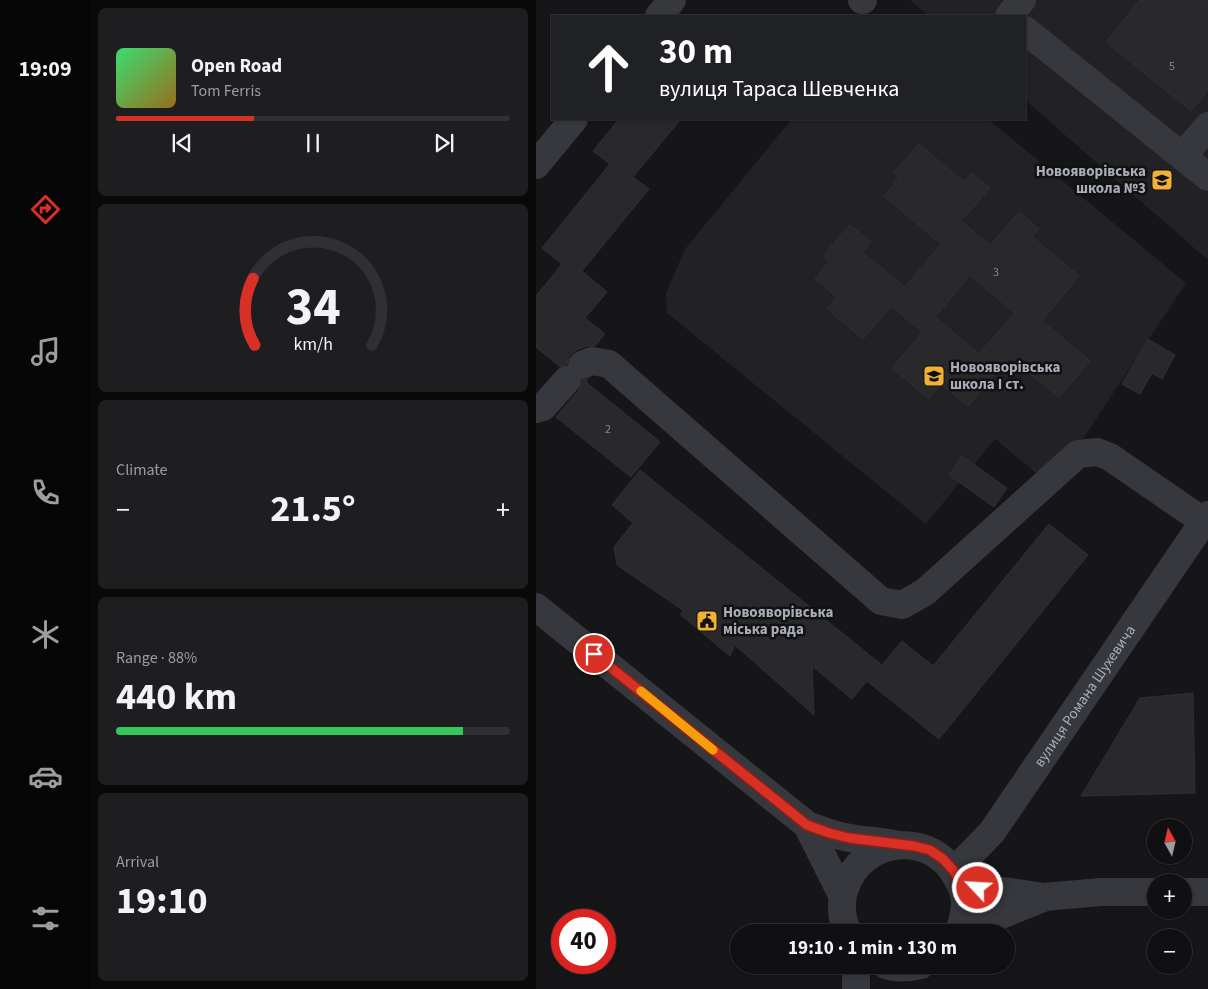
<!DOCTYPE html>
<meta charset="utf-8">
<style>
:root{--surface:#101012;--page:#1e1e20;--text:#f1f3f6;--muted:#9c9d9f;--line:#303032;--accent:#d93025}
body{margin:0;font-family:"Source Sans 3",sans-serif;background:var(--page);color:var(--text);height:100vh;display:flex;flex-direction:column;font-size:19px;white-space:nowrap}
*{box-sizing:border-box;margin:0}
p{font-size:16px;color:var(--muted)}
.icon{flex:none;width:28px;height:28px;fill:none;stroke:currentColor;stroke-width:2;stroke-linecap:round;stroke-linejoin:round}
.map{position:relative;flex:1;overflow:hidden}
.drawer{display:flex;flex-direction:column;gap:8px;padding:8px;background:#09090a;width:446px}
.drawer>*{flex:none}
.top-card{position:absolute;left:15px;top:15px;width:475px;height:105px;border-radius:0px;box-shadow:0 1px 4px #0004,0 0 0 1px var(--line);background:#202124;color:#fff;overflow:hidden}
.needle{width:32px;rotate:352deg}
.controls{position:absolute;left:611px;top:819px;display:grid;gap:10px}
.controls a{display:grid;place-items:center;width:45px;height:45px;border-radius:50%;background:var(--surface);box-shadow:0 1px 4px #0004,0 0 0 1px var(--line);font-size:25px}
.speed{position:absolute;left:15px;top:909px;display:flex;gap:10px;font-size:25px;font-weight:700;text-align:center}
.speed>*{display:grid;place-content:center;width:65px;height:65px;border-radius:50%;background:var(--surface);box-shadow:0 1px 4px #0004,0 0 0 1px var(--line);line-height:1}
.speed .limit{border:8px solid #d22;background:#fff;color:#111}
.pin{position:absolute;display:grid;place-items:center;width:42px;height:42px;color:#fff;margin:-21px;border:2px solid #fff;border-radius:50%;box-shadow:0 1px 5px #0007}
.me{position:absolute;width:55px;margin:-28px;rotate:295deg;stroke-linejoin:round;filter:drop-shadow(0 0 4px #0008)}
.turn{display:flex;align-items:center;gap:18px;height:105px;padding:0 25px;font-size:22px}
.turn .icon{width:65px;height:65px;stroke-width:2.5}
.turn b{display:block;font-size:35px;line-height:42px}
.big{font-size:38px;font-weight:700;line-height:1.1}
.drawer .widget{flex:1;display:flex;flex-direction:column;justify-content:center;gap:8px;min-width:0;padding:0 18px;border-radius:8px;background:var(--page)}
.drawer .dial{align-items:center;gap:0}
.dial svg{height:130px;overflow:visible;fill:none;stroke:var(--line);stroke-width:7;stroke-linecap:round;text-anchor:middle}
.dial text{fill:var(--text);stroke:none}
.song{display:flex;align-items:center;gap:15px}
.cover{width:60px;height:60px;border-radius:8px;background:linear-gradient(135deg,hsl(140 70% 55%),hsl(40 70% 35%))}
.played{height:5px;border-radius:2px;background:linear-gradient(90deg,var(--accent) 35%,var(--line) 35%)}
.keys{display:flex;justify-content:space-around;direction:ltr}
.heat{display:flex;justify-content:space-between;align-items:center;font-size:28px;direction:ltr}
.charge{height:8px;border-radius:4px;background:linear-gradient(90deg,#34c759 88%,var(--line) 0)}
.trip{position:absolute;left:194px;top:924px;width:285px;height:50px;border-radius:25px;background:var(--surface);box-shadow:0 1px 4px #0004,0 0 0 1px var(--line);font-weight:700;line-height:50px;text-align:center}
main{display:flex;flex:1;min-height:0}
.dock{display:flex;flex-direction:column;width:90px;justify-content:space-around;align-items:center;background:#060607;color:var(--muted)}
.dock .icon{width:35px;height:35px}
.dock .active{color:var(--accent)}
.dock b{font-size:22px;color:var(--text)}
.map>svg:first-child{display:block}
.built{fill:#222225}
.building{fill:#29292c;stroke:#303034;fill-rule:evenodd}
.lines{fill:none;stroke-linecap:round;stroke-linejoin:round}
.minor{stroke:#37383d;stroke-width:28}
.route-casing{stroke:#8d1f18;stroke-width:12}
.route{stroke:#d93025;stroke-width:9}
.slow{stroke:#f59e0b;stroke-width:9}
.labels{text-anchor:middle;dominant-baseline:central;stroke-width:5;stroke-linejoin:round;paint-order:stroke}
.number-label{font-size:12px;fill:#888b94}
.poi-label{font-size:15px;font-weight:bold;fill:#a8adb8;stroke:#111113;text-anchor:start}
.street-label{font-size:15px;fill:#a8adb8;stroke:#111113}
</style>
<main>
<nav class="dock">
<b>19:09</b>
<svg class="icon active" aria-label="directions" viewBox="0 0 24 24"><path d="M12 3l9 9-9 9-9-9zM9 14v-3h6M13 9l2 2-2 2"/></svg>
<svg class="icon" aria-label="music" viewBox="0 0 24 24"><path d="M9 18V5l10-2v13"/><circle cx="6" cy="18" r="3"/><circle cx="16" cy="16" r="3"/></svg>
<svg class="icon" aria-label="phone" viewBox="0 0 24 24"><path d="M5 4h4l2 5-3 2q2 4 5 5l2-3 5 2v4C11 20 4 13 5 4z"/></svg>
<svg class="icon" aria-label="climate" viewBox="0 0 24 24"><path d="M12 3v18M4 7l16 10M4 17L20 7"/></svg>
<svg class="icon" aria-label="car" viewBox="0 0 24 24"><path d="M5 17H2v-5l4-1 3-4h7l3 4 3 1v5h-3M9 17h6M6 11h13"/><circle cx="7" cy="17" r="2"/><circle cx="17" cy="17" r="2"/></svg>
<svg class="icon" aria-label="filters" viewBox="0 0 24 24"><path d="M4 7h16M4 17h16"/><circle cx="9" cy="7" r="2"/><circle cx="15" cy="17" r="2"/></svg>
</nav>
<section class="drawer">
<div class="widget">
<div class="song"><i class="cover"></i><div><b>Open Road</b><p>Tom Ferris</p></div></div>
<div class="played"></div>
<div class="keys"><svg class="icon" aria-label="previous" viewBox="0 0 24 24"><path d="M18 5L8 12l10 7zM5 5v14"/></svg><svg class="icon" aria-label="pause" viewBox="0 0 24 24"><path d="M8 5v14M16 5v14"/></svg><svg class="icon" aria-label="next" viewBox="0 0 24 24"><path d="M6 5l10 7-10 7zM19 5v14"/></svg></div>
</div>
<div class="widget dial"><svg viewBox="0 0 100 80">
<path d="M14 69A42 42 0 1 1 86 69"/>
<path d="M14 69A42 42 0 0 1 13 28" stroke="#d93025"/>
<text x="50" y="56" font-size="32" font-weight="700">34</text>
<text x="50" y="72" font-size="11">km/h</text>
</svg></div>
<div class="widget"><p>Climate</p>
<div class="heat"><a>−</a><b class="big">21.5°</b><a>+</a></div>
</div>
<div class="widget"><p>Range · 88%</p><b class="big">440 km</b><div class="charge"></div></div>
<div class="widget"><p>Arrival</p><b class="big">19:10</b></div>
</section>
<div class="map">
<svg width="672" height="989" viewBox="0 0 672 989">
<rect width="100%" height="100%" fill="#161618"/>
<path class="built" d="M374,0h298v260l-183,-160v-84h-96z
M256,119h196l198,164 -121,183 -29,7 -41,-34 -69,85 -259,-211 -1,-20 19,-44z"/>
<path class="building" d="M604,0h68v90l-17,21 -85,-69z
M83,119h62l-48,58 16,12 -67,82 25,21 -22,26 20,16 -10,12h-8l-11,4 -7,6 -2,9 -7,2 -24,-20v-51l26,-32 -20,-16 68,-84 -17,-13z
M383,144l45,38 7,-9 19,15 -29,33 29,24 29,-33 20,17 -7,8 47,39 -37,45 48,40 -31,36 -49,-40 -42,49 -27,-22 -12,15 -37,-31 31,-36 -32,-26 -28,33 -36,-30 10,-12 -22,-18 14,-18 -6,-5 27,-31 21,17 -9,10 43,35 36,-43 -57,-48 15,-18 -5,-5zM434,275l45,38 -36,41 -44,-37z
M612,339l27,16 -13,24 -10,-6 -12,21 -18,-10z
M52,379l-2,3 74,60 -29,35 -75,-60 23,-27 3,-10z
M426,456l45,32 -13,19 -45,-32z
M104,470l242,195 20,-24 31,25 116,-142 39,31 -149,184 -72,-58 -15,18 -40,-33 2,49 -79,-70 -5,11 -50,-42 4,-3 -67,-46 -3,-18 19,-24 -21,-18z
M657,693l2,100 -114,3 59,-98z"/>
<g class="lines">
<g class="minor">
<path d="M326,0h1"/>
<path d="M123,16l13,-16"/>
<path d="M473,16l13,-16"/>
<path d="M489,30l183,147"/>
<path d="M647,156l25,-30"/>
<path d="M0,165l38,-46"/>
<path d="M46,365l10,-4 17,3 272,237 21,4 23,-13 153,-138 19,-2 13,5 93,64"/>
<path d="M0,409l7,-2 24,-27"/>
<path d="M0,607l271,218c14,5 28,11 43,13 16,3 32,3 48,7"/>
<path d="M271,825l35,70"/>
<path id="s1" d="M418,871l38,-39 216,-317"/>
<path d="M425,885l83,12 57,-5h55"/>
<path d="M648,892h24"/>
<path d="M312,932c-7,-13 -8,-30 -3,-44 17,-51 87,-59 112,-10 4,7 8,16 8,25 0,10 -3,20 -6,29"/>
<path d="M423,932l84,-34"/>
<path d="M350,965c12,4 23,3 35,0"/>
<path d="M320,989v-24"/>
</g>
</g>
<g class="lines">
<g class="route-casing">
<path id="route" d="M58,654l213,171 22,8 20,5 65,8 16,4 13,9 11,12 7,14 17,3"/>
</g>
<use href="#route" class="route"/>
<path class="slow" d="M105,691l72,59"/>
</g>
<defs>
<g id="school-square" transform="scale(1.125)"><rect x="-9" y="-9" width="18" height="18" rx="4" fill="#f2b134" stroke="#111113"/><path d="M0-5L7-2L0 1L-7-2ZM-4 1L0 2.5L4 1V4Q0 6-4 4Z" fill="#111"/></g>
<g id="civic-square" transform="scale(1.125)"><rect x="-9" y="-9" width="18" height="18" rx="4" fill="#f2b134" stroke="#111113"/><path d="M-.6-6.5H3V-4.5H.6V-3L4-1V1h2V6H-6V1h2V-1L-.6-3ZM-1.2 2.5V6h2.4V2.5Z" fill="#111"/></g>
</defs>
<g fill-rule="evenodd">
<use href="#school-square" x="626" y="180"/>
<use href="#school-square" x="398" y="376"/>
<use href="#civic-square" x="171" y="621"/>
</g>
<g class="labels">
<g class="number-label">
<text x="636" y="66">5</text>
<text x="460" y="272">3</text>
<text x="72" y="429">2</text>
</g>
<g class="poi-label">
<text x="610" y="171" text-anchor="end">Новояворівська<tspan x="610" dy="17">школа №3</tspan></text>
<text x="414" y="367">Новояворівська<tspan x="414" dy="17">школа І ст.</tspan></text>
<text x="187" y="612">Новояворівська<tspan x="187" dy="17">міська рада</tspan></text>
</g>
<g class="street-label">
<text stroke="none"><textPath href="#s1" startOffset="219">вулиця Романа Шухевича</textPath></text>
</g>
</g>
</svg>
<div class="controls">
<a><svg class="needle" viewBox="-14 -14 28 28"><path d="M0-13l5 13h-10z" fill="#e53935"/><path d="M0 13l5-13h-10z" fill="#9c9d9f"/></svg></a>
<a>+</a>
<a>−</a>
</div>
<div class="speed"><div class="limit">40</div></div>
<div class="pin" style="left:58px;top:654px;background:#d93025"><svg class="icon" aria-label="arrive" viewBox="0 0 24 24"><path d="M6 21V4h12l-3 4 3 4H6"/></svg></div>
<svg class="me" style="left:442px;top:888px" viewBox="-20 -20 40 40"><circle r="17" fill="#d93025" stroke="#fff" stroke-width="3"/><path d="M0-11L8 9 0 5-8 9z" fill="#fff"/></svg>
<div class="trip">19:10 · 1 min · 130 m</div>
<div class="top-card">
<div class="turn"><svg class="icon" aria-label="ahead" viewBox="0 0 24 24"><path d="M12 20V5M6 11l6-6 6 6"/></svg><div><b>30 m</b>вулиця Тараса Шевченка</div></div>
</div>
</div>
</main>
